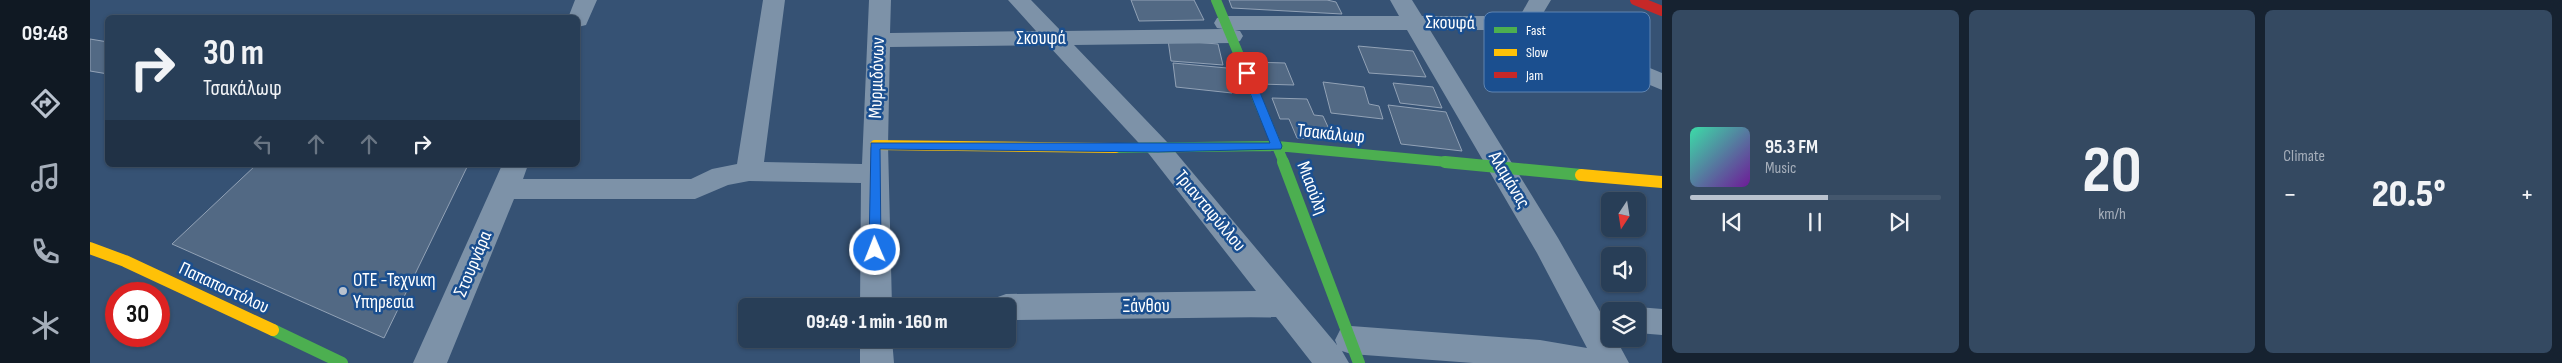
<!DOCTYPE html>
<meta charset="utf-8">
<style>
:root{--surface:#283e57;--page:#344961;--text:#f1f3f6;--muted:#a5aeba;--line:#44576d;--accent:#b9c2ce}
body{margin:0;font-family:"Sofia Sans Condensed",sans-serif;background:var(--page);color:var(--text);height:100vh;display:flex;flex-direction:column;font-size:19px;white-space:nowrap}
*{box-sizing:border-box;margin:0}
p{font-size:16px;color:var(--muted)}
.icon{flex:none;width:28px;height:28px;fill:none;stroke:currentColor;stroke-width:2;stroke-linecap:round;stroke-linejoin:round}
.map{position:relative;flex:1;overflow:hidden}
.side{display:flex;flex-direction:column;gap:10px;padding:10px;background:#162230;width:900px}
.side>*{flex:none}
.guide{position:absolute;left:15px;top:15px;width:475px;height:152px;border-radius:8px;box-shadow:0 1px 4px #0004,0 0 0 1px var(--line);background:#283e57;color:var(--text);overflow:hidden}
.needle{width:32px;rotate:192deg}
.buttons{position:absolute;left:1511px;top:192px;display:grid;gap:10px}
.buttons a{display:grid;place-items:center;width:45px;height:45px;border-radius:8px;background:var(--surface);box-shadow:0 1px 4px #0004,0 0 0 1px var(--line);font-size:25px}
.speed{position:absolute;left:15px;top:282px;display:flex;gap:10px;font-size:25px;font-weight:700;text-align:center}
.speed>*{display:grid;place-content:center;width:65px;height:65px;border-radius:50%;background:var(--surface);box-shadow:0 1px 4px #0004,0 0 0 1px var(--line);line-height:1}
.speed .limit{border:8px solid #d22;background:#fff;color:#111}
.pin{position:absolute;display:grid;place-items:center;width:42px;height:42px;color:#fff;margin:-21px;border-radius:10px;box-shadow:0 2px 8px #0006}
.me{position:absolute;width:55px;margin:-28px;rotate:359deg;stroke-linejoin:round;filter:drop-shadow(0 0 4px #0008)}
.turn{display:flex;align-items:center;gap:18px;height:105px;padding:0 15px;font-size:22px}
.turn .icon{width:65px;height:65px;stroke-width:2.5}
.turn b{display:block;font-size:35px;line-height:42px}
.lanes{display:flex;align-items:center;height:48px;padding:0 15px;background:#0003;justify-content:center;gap:25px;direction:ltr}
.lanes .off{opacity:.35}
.big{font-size:38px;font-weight:800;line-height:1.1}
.side .widget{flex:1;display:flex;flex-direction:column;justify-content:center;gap:8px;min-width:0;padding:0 18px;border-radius:8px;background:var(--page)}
.side .dial{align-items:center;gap:0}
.dial b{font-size:65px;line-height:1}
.song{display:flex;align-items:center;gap:15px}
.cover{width:60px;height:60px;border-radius:8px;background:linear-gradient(135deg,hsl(160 70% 55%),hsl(280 70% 35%))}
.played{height:5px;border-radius:2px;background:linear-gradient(90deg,var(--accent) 55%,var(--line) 55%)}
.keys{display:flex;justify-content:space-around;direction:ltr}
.heat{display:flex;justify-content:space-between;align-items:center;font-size:28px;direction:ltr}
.side .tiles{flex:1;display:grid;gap:10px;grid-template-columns:repeat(3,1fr)}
.trip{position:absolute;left:648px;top:298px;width:278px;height:50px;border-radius:8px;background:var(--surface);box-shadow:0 1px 4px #0004,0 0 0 1px var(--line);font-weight:800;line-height:50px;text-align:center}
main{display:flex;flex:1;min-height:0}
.tab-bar{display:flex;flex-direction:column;width:90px;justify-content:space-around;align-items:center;background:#101923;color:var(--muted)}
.tab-bar .icon{width:35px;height:35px}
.tab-bar .active{color:var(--accent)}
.tab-bar b{font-size:22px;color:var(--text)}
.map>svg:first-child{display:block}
.building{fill:#526984;stroke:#92a2b6}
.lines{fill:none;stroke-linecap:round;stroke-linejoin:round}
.street{fill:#7d92a8;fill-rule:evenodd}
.fast-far1{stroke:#4caf50;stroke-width:10}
.fast{stroke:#4caf50;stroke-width:12}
.slow-far1{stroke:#ffc107;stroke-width:10}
.slow{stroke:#ffc107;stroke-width:12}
.jam{stroke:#c62828;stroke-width:10}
.route{fill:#1a73e8;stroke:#114b97}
.poi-dot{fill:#b9c2ce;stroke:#1b4f8f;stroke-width:2}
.labels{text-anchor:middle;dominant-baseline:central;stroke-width:5;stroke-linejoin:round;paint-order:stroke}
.street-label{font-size:19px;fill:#fff;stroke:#1b4f8f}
.poi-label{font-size:19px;fill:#fff;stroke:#1b4f8f;text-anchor:start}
.key{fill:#1b4f8f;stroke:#5f84b1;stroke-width:1}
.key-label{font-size:14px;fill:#fff}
</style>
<main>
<nav class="tab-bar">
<b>09:48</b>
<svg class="icon active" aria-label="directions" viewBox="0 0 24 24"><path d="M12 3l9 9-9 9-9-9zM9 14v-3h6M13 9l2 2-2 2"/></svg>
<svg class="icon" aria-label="music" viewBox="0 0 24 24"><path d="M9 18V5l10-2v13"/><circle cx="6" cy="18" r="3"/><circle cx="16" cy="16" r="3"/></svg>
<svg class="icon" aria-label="phone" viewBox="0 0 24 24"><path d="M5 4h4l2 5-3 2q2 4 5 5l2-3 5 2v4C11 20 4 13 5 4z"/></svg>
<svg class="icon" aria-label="climate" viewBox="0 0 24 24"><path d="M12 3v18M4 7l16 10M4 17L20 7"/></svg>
</nav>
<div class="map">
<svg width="1572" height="363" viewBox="0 0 1572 363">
<rect width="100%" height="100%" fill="#365274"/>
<path class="building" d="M1041,0h63l10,20 -65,1z
M1139,0h98l9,2 6,12 -110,-6z
M0,39l18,3v32l-18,-3z
M1078,40l50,4 5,21 -52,-4z
M1268,46l55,5 13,26 -57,-4z
M1160,62l35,1 9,22 -36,-1z
M1083,63l54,5 5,25 -56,-6z
M1233,82l41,5 5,17 10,2 4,13 -52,-6z
M1303,83l40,4 9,21 -42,-5z
M1182,98l35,1 7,16 9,1 11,24 -37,-2 -8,-19h-9z
M1298,105l58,7 16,39 -61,-7z
M166,165h212l-84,173 -212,-94z"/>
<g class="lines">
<path class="street" d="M485,0h22l-11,25 -8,2v-9h-10z
M673,0h22l-21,162 98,2 7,-164h22l-1,33 146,-2 -28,-31h23l30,31 162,-2 -6,-1 -3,-5 3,-5 8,-2h174l-9,-16h22l10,16h98l9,-16h22l-9,15v6l8,6 112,46v17l-128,-53 -9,-7h-95l128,208 52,91v10h6l13,24h-156l-122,-9 -9,-3 7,12h-37l-36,-46 -270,3v-14h-15l4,-8 11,-4 250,-3 -107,-137 -101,-109 -158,2 -2,98 4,161h-32l1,-123 -112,-2 -21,4 -33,14h-181l-67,164h-34l89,-198h26l-5,14h168l21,-10 25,-5zM1145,30h172l130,223 50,95 -47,-8 -189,-14 -11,4 -5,10 2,5 -170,-203 -93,-97 158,-2 8,-2 3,-5 -3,-5z
M1548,307l24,2v26l-24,-2v-22h-12z
M770,339h32l2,24h-34z"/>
<path class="fast-far1" d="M1126,0l68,163
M1026,148l161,-2 181,17"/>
<path class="fast" d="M1193,162l76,201
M1355,162l136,13
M183,330l69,33"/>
<path class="slow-far1" d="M785,145l241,3"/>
<path class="slow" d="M1491,175l81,7
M0,248l35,13 148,69"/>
<path class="jam" d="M1545,0l27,11"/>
</g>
<path class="route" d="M1157,70l5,3 30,73 -1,3 -123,3 -278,-3 1,101 -6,4 -6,-4 2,-107h399l-28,-70z"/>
<circle class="poi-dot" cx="253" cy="291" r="5"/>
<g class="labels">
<g class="street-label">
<text transform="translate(1360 23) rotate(1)">Σκουφά</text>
<text x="951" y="38">Σκουφά</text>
<text transform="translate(787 78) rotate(-88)">Μυρμιδόνων</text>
<text transform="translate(1241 134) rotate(6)">Τσακάλωφ</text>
<text transform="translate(1419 180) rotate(59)">Αλαμάνας</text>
<text transform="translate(1222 188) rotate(69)">Μιαούλη</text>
<text transform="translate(1120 211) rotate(50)">Τριανταφύλλου</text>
<text transform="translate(383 264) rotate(-67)">Στουρνάρα</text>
<text transform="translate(134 288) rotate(25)">Παπαποστόλου</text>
<text x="1056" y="306">Ξάνθου</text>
</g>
<g class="poi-label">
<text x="263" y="280">ΟΤΕ -Τεχνικη<tspan x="263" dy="22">Υπηρεσια</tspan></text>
</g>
</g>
<rect x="1394" y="12" width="166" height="80" rx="8" class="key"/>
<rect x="1404" y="27" width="23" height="6" fill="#4caf50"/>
<rect x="1404" y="49" width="23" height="7" fill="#ffc107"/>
<rect x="1404" y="72" width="23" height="6" fill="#c62828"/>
<g class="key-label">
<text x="1436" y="35">Fast</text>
<text x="1436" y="57">Slow</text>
<text x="1436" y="80">Jam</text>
</g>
</svg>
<div class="buttons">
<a><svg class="needle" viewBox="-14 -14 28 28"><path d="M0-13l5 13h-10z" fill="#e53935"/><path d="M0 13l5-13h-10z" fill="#a5aeba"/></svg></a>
<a><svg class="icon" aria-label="sound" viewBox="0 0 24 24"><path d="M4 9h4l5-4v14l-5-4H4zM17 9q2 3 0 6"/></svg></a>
<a><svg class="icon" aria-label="layers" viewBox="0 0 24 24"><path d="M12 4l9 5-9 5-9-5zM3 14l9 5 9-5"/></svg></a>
</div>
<div class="speed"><div class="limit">30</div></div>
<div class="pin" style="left:1157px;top:73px;background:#d93025"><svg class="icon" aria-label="arrive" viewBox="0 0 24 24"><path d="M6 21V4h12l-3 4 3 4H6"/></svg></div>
<svg class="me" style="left:785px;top:250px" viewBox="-20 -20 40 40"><circle r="17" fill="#1a73e8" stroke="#fff" stroke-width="3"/><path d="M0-11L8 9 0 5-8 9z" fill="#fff"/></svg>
<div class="trip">09:49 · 1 min · 160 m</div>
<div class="guide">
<div class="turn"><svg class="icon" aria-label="right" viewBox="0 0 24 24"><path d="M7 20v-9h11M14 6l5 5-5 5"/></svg><div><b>30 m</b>Τσακάλωφ</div></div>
<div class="lanes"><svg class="icon off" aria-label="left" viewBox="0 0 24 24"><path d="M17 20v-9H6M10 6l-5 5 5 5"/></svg><svg class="icon off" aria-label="ahead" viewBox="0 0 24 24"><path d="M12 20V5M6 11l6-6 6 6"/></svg><svg class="icon off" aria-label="ahead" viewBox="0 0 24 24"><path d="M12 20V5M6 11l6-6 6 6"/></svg><svg class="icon" aria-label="right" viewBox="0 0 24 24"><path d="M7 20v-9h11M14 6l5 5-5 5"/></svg></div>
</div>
</div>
<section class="side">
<div class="tiles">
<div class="widget">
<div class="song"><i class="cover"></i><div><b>95.3 FM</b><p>Music</p></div></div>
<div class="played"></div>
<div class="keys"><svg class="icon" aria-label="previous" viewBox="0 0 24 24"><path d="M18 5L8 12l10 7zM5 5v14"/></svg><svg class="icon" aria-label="pause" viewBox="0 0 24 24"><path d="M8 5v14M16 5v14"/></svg><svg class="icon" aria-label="next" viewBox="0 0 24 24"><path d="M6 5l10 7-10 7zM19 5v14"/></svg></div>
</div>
<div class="widget dial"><b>20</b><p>km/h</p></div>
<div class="widget"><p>Climate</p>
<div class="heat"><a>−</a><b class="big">20.5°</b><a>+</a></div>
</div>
</div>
</section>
</main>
